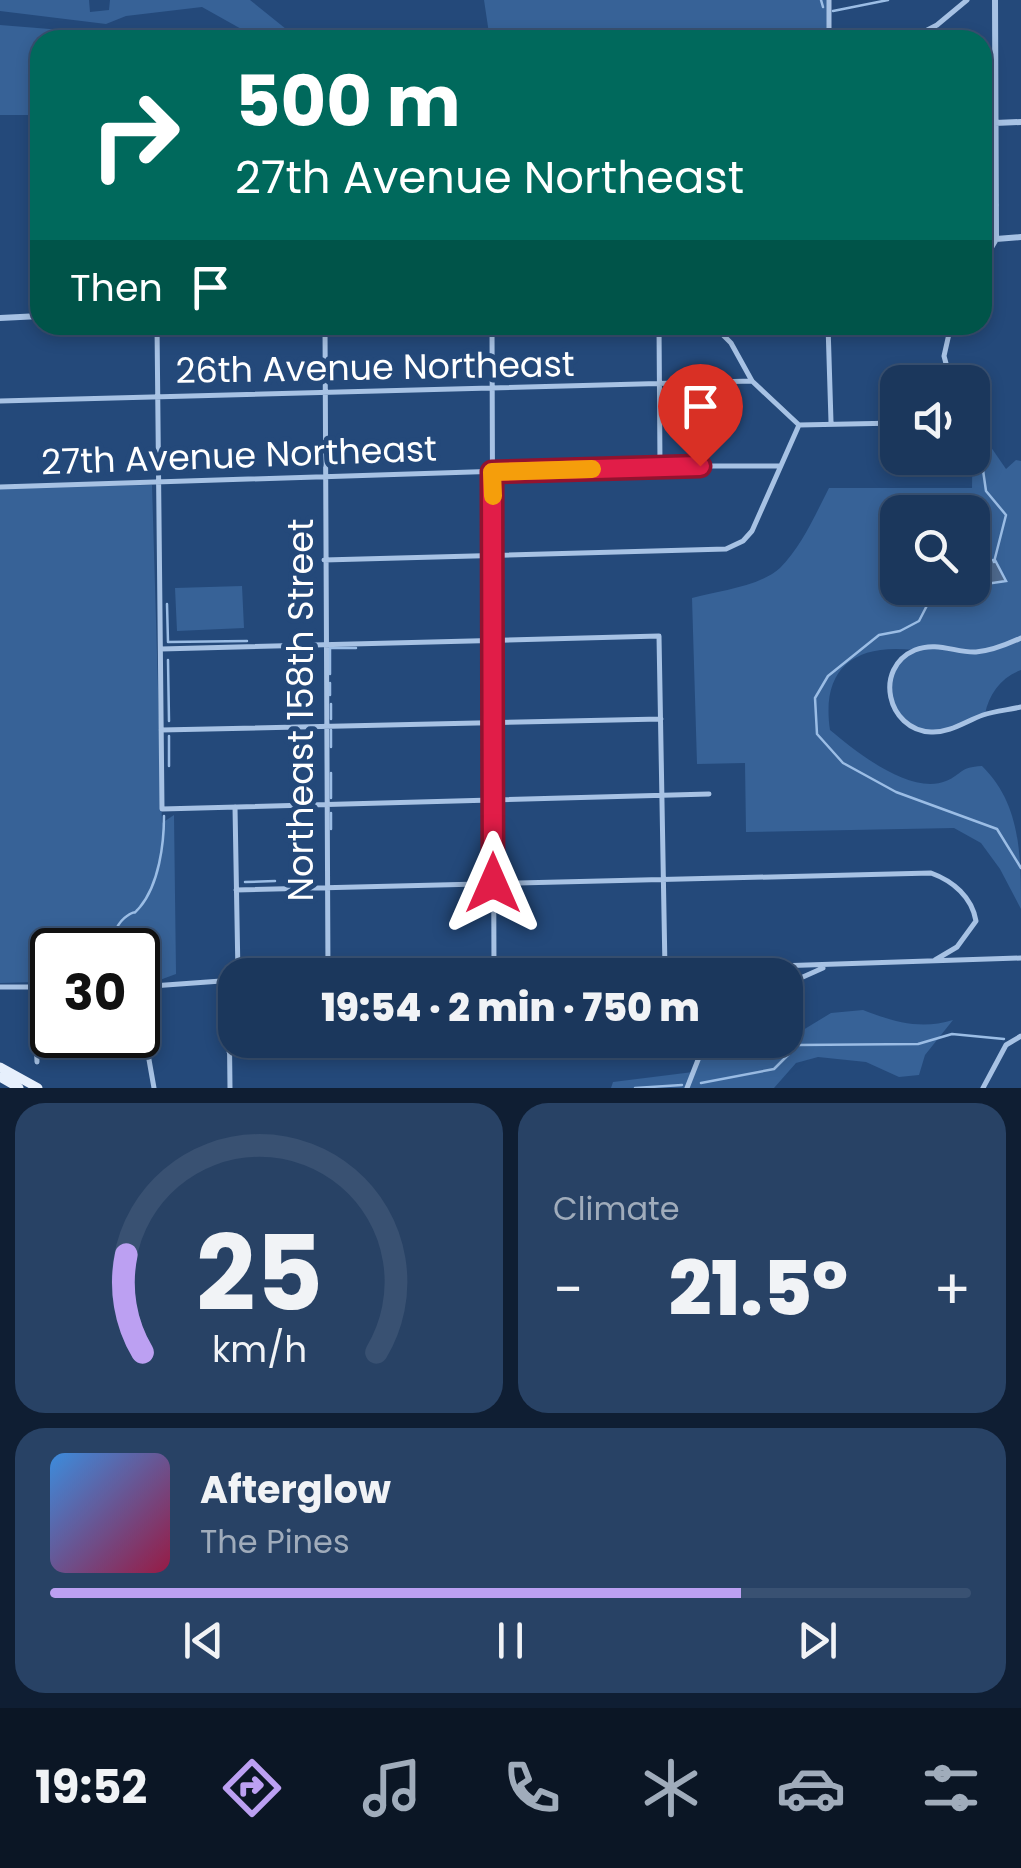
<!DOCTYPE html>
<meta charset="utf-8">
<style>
:root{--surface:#1b375c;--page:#284265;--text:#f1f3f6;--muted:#a0acbb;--line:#395172;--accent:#bca0f2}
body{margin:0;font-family:Poppins,sans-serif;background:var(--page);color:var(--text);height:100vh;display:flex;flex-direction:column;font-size:38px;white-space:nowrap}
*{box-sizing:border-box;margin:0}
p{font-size:32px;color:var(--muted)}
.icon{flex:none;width:55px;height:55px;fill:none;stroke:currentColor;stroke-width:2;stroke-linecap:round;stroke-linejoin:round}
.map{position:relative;height:1088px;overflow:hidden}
.details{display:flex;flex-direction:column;gap:15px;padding:15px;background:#0f1e33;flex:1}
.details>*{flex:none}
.banner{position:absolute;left:30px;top:30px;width:962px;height:305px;border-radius:30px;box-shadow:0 5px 15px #0003,0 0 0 2px var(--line);background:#00695c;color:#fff;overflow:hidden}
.fabs{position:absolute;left:880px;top:365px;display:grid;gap:20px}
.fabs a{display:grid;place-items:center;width:110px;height:110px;border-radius:20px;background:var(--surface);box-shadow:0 5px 15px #0003,0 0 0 2px var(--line);font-size:50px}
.speed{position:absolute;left:30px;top:928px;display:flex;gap:20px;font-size:50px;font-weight:700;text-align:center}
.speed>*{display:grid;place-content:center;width:130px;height:130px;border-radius:50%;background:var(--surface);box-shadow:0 5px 15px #0003,0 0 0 2px var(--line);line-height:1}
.speed .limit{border:5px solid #111;border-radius:15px;background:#fff;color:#111}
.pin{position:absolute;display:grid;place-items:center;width:85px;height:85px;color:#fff;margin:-102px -42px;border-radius:50% 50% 50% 0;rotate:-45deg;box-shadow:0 0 10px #0007}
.pin .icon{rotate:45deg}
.me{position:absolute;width:110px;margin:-55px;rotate:0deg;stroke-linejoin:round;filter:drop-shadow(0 0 8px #0008)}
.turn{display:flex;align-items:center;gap:35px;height:210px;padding:0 40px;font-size:45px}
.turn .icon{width:130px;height:130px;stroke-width:2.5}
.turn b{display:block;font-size:70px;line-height:85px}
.then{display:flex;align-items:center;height:95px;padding:0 40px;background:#0003;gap:20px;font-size:38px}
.big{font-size:75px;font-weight:800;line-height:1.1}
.details .card{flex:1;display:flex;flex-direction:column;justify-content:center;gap:15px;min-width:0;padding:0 35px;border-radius:30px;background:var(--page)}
.details .dial{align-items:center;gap:0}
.dial svg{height:260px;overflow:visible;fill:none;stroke:var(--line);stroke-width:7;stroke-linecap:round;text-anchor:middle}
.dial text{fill:var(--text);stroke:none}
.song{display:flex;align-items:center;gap:30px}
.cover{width:120px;height:120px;border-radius:15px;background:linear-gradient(135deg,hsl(210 70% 55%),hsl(340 70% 35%))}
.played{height:10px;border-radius:5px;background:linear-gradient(90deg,var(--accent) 75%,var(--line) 75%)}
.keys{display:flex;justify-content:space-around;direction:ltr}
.heat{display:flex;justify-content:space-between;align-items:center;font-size:55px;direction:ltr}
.details .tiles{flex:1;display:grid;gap:15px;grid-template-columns:1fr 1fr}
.card:last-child{grid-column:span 2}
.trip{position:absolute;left:218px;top:958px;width:585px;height:100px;border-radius:30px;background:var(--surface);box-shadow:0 5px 15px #0003,0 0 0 2px var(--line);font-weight:800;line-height:100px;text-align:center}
.dock{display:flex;height:160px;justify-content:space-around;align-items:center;background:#0b1625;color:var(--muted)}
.dock .icon{width:70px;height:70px}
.dock .current{color:var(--accent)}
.dock b{font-size:45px;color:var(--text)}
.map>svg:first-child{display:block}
.green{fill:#376297;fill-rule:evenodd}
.water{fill:#4e698d;stroke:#9bbde5;stroke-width:2.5}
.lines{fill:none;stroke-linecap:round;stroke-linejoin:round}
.stream{stroke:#9bbde5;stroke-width:2.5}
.minor{stroke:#a7c2e4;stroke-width:5}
.tertiary{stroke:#a7c2e4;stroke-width:6}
.primary{stroke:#e6effc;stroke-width:9}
.route-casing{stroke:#92132f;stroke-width:25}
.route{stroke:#e11d48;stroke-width:18}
.slow{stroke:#f59e0b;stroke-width:18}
.labels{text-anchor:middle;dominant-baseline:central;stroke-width:10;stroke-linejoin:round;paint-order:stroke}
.street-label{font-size:35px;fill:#fff;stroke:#24497a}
</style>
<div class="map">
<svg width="1021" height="1088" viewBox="0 0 1021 1088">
<rect width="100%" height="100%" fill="#24497a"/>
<path class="green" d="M0,0h89l1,12 19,-2 1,-10h140l41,33 18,7h-48l-59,-33 -76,9 -20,8 -106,-13z
M484,0h345v40h-339z
M0,25l87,7 -1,8h-46v75h-40z
M973,421l33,48 10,-9 5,1v209c-20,7 -32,24 -36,44 -17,7 -33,17 -52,18 -24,0 -50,-28 -44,-54 3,-13 14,-21 25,-28 -61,-7 -93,19 -84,80 25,21 81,66 116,51 17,-7 13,-14 36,-15 39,38 39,90 39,143l-21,-40 -19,-26 -27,-15 -208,4 -1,-69 -48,1 -5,-166c26,-7 67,-11 88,-30 22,-22 35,-53 49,-80h143zM898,512h74v76h-74z
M152,485l10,338 12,-8 2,159 -38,14v-38h-86v38l-16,-6 -36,1v-496z
M242,586l2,42 -67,3 -2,-43z
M863,1010c31,12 58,20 90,10l-28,35 -6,20 -20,2 -33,-15 -48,-5 -22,6 -22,25h-163l2,-6 80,-10 14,-32h78v-6l18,-4 28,-17z"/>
<path class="water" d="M995,560l11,21 -20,3 -13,-11v-12z"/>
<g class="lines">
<path class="stream" d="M821,0l2,7
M833,11l55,-11
M977,428l9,63 20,24 -12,47
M936,588l-17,33 -19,10 -21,4 -51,41 -13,22 2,36 26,29 53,29 101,37 24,39
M167,604l1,38 79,-1
M168,660l1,61
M330,674v-26h26
M330,683v12
M331,704v15
M331,730v17
M169,736v30
M331,798v-25
M331,813v16
M245,882l30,-1
M110,950c2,-12 6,-27 17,-34 12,-8 3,2 13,-9 19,-23 24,-63 24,-91
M701,1083l73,-14 24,-24 120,-1 34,-10 52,5
M635,1088l47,-3"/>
<path class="minor" d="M829,0v40
M908,40l29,-15 30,-25
M982,205h14
M157,325l5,484 547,-15
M325,325l3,650
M492,325l2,650
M659,325l1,141
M713,325l18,18 21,38 47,44
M828,325l3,97
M951,325l-7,31 7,26
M0,401l752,-20
M799,425l99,-2
M0,487l660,-21h120
M324,560l402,-11 17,-8 9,-10 47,-106
M1021,638c-13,6 -30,13 -45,14 -20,1 -39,-11 -61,-2 -42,18 -28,80 16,82 19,1 35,-11 52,-17 12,-4 25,-5 38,-8
M161,649l498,-13 6,333
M161,730l500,-11
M235,807l3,168
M236,890l695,-17c22,8 41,24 45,48l-19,26 -22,13
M345,975h124
M503,975l518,-17
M785,985l38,-17
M152,986l83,-6
M0,987h34l3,75
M142,1020l12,68
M400,1040l6,6 19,2 280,-6
M381,1051l5,-11
M229,1052l79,-1
M230,1088l-1,-88 6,-17
M687,1088l18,-46
M983,1088l23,-43 15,-9"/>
<path class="tertiary" d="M995,123l26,-1
M996,239l25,-2
M982,263l14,-24 -1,-239
M0,318l40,-2"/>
<path class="primary" d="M0,1067l38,21
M0,1077l19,11"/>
</g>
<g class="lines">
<g class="route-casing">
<path id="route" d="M493,883l-1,-411 208,-6"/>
</g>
<use href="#route" class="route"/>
<path class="slow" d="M493,496l-1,-24 100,-3"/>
</g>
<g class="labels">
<g class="street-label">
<text transform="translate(375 367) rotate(-1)">26th Avenue Northeast</text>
<text transform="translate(239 455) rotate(-2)">27th Avenue Northeast</text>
<text transform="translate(300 710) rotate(-90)">Northeast 158th Street</text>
</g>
</g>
</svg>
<div class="fabs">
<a><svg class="icon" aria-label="sound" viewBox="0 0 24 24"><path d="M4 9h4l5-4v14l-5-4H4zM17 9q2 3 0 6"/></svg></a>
<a><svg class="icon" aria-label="search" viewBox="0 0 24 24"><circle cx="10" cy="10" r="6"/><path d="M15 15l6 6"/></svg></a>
</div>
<div class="speed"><div class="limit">30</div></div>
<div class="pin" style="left:700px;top:466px;background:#d93025"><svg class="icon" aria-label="arrive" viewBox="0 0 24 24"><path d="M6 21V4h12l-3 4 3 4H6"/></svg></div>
<svg class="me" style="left:493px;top:883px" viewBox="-20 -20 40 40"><path d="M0-17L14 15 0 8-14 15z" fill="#e11d48" stroke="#fff" stroke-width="4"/></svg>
<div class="trip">19:54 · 2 min · 750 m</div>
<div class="banner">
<div class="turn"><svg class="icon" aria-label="right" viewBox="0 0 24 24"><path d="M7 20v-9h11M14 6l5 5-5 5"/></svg><div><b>500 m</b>27th Avenue Northeast</div></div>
<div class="then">Then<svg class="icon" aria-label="arrive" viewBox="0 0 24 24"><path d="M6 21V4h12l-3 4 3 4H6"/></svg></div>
</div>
</div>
<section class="details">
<div class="tiles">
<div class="card dial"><svg viewBox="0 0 100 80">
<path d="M14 69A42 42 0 1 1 86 69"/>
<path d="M14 69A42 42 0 0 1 9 39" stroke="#bca0f2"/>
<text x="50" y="56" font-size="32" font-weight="700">25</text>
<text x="50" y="72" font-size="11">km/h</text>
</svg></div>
<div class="card"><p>Climate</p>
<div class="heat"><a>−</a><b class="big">21.5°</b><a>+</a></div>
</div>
<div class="card">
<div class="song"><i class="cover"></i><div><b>Afterglow</b><p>The Pines</p></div></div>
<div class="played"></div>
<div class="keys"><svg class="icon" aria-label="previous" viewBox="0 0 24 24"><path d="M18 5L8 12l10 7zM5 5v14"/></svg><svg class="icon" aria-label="pause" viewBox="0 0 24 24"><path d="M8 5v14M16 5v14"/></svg><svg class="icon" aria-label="next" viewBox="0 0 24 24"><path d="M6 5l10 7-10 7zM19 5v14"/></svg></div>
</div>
</div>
</section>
<nav class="dock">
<b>19:52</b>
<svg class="icon current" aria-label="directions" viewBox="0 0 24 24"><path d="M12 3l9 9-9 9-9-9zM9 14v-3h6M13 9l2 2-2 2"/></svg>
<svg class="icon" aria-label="music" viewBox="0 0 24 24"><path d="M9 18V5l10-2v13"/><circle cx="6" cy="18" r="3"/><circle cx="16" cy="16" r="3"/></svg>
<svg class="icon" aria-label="phone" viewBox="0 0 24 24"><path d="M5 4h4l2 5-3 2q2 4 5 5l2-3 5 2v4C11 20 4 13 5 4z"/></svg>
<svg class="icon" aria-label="climate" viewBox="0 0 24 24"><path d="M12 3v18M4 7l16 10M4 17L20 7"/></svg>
<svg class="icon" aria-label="car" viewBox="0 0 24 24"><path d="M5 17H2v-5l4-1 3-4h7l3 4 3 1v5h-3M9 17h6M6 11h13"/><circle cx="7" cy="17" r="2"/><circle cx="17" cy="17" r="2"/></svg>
<svg class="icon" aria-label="filters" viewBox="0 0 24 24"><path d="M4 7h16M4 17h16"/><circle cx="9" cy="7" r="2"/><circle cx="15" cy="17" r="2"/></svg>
</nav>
